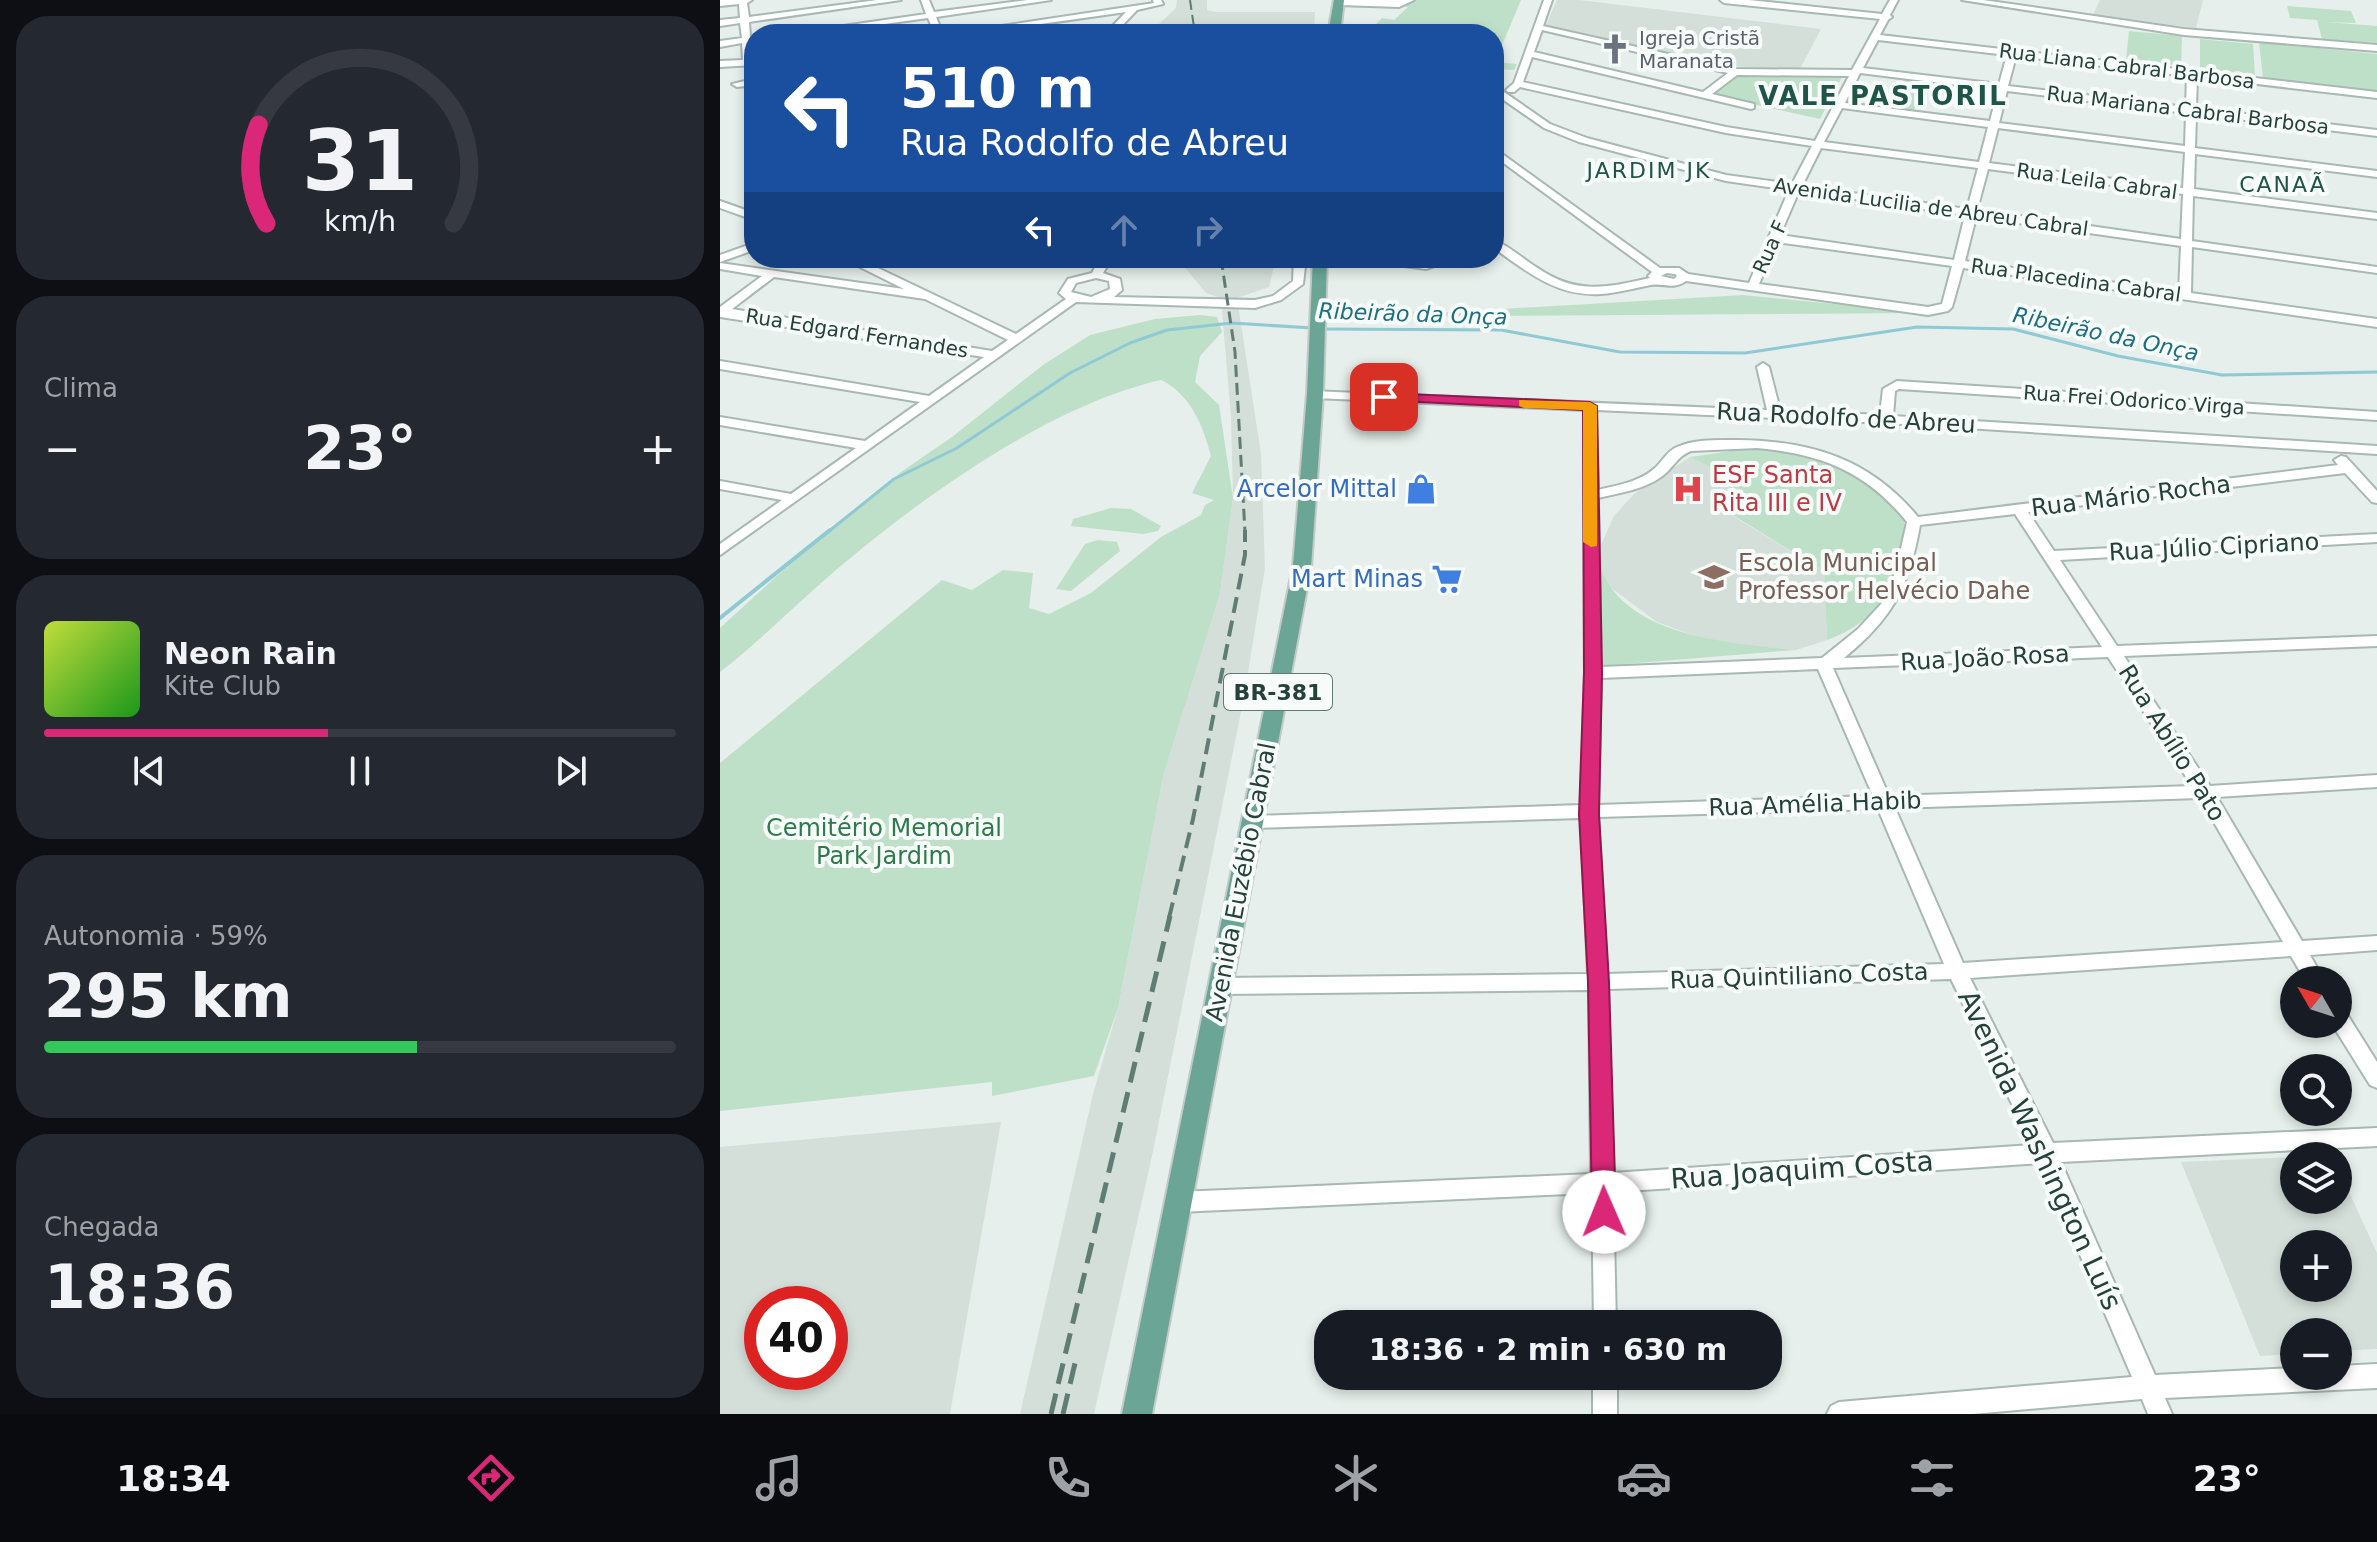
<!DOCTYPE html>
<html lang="pt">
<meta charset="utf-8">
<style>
:root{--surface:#171b24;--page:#242831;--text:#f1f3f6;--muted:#9ea1a6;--line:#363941;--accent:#db2777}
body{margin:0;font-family:"DejaVu Sans",sans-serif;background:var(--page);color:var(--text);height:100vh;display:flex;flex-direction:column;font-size:30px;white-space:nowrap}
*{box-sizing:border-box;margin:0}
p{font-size:26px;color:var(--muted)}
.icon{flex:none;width:44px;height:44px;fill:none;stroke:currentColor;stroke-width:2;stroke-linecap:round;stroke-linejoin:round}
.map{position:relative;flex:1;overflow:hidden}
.panel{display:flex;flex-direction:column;gap:16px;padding:16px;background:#0d0f14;width:720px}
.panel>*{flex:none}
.guide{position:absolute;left:24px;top:24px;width:760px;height:244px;border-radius:32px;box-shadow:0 4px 12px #0003;background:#1a4fa0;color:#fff;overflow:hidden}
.needle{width:52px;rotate:309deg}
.tools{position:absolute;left:1560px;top:966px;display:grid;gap:16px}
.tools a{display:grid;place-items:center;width:72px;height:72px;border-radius:50%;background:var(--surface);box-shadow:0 4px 12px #0003;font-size:40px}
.speed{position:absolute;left:24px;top:1286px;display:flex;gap:16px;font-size:40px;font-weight:700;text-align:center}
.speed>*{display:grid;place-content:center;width:104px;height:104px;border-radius:50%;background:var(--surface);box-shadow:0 4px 12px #0003;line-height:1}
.speed .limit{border:12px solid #d22;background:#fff;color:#111}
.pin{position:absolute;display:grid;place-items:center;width:68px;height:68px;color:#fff;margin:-34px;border-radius:16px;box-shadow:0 4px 12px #0006}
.me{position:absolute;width:88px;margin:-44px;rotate:359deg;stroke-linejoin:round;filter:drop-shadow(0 0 6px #0008)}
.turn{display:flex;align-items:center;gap:28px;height:168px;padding:0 24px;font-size:36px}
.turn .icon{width:104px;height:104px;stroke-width:2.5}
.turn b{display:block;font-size:56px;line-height:68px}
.lanes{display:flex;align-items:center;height:76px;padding:0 24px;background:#0003;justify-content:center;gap:40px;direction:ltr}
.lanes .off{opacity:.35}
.big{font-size:60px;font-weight:700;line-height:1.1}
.panel .widget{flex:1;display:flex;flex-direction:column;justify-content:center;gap:12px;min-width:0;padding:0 28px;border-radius:32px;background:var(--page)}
.panel .dial{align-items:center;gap:0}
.dial svg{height:208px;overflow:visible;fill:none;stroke:var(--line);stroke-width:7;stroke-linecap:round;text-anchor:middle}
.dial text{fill:var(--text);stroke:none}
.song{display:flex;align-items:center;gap:24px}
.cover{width:96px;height:96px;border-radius:12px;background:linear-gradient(135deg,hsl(70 70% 55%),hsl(120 70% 35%))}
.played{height:8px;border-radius:4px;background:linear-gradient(90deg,var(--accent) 45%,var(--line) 45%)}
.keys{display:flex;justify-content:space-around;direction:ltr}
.heat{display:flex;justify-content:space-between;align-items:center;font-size:44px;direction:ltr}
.charge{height:12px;border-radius:6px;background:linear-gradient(90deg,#34c759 59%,var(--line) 0)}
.trip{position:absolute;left:594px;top:1310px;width:468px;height:80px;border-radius:32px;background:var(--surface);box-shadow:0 4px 12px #0003;font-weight:700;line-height:80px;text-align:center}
.tabs{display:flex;height:128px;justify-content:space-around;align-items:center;background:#090b0e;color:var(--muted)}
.tabs .icon{width:56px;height:56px}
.tabs .selected{color:var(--accent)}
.tabs b{font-size:36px;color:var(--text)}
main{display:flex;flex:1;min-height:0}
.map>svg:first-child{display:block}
.built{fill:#d4dfda;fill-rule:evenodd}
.green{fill:#bfe0c8}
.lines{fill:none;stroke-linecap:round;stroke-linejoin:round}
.stream-far1{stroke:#8ec9d4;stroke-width:3}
.stream{stroke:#8ec9d4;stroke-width:4}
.minor-casing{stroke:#a8b8b2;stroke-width:4}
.major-casing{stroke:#c2cac8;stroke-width:4}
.minor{fill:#fff;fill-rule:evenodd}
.major{fill:#6aa596;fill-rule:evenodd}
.rail-far3{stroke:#5f7d75;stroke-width:2;stroke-dasharray:10 5;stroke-linecap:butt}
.rail-far2{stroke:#5f7d75;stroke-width:3;stroke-dasharray:12 6;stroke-linecap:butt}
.rail-far1{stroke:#5f7d75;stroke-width:4;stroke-dasharray:16 8;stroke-linecap:butt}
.rail{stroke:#5f7d75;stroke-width:5;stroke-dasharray:21 10;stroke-linecap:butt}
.route{fill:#db2777;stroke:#8e194d;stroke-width:2}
.slow{fill:#f59e0b}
.labels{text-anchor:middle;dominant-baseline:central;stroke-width:8;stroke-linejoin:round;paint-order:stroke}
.far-worship-label{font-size:20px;fill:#5b616d;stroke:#f7fbf9;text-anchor:start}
.far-street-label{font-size:20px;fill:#24423a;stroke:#f7fbf9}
.far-neighbourhood-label{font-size:22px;letter-spacing:2px;fill:#1f5548;stroke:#f7fbf9}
.far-water-label{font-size:22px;font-style:italic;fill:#1c6f80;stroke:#f7fbf9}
.shield{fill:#f7fbf9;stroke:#637a73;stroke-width:2}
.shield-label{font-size:22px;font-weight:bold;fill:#24423a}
.street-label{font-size:24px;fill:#24423a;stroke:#f7fbf9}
.health-label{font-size:24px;fill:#be3a42;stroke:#f7fbf9;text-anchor:start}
.shop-label{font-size:24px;fill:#366cbe;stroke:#f7fbf9;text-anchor:end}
.education-label{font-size:24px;fill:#785e54;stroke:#f7fbf9;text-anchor:start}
.park-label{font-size:24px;fill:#2d7a4b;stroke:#f7fbf9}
.far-district-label{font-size:26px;font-weight:bold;letter-spacing:2px;fill:#1f5548;stroke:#f7fbf9}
.near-street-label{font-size:28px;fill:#24423a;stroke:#f7fbf9}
</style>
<main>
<section class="panel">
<div class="widget dial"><svg viewBox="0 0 100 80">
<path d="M14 69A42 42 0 1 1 86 69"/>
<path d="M14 69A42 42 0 0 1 11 31" stroke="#db2777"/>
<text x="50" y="56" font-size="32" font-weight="700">31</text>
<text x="50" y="72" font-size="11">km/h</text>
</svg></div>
<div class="widget"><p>Clima</p>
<div class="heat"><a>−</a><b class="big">23°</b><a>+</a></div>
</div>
<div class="widget">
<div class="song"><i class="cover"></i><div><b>Neon Rain</b><p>Kite Club</p></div></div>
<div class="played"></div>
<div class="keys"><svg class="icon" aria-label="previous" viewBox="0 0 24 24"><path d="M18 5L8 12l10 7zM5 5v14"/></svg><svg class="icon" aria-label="pause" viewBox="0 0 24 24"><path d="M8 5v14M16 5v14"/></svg><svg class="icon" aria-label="next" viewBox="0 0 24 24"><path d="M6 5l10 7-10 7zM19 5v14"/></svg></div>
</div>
<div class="widget"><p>Autonomia · 59%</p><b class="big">295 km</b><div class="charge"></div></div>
<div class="widget"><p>Chegada</p><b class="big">18:36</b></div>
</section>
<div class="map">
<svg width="1657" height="1414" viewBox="0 0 1657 1414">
<rect width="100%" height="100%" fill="#e6efeb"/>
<path class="built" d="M457,0h30v10l8,2h100l-1,22h-166l28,-26z
M837,0h22l242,29 -21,40 -76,-3 -178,-41z
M1380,0h103l-7,28 -103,-13z
M457,258h99l-7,29 -32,11 24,156 4,114 -21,129 -92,459 -58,258h-74l73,-320 25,-86 46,-235 56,-179 13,-96 -2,-81 -10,-119 -15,-5z
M970,457l51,27 -28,20 111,67 3,69 -31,10 -84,-8 -55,-20 -51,-38 -7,-20 2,-19 13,-29 20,-22z
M281,1122l-51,292h-230v-267zM42,1304h68v68h-68z
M1574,1157v43h44v-32l39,85v96l-39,2v-19h-44v22l-34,2 -79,-194zM1574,1244h44v44h-44z"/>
<path class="green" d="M691,0h110l-26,62 22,2 -3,6 -20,-1v-35h-128l16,-16 12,2 14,-13 -6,-1z
M1567,6l64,5 5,12 -30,-1 51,4v17l-55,-4 -5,-19 -27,-2z
M1409,31l53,5 -1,30 -55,-6z
M1480,39l53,5 2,31 -55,-6z
M1539,42l118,12v37l-114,-13z
M1019,74l103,3 -22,42 -109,-24z
M1184,78l24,3 -14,29 -19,-3z
M1023,295l183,18 -582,4 10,-10 78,6z
M480,315l17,2 5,15 -22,24 -5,26 24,23 14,93 -13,96 -56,179 -46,235 -24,68 -102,20v-14l-272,29v-348l222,-183 30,10 31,-20 30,3 -4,35 20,6 42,-21 70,-56 40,-22 4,-10 9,-5 -22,-7 19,-37c-8,-31 -21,-62 -50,-76 -107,24 -229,110 -313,180 -44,36 -83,77 -128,112v-44l59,-54 122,-102 51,-35 91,-72 47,-30 65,-16z
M1032,448c40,2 144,29 153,78 2,12 -5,31 -8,42 -9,37 -35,59 -70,72l-3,-69 -111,-68 27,-20 -50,-26z
M391,508l20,1 30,17 -3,5 -15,3 -72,-8 2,-7z
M378,540l19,2 3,9 -49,40 -15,-2 29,-45z
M879,564c24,74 133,79 197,86l-195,16z"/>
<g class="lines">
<path class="stream-far1" d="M601,329l180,1 119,22 125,1 172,-26 96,2 105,27 104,19 155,-3
M108,532l66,-53 63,-31 113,-75 60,-30 37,-13 65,-7 80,5"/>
<path class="stream" d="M0,618l110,-88"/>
<g class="minor-casing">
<path id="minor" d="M0,0h32l-5,3 2,14 128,-17h24l-152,22 1,15 4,-1v6h-3l3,23 -34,2v-6l23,-1 -1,-17 -22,4v-6l22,-3 -2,-15 -20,3v-6l20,-2 -1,-14 -19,2z
M201,0h8l5,12 94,-12h23l-115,17 7,17h-8l-7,-16 -116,16h-24l138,-20z
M433,0h8l2,4 -26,6 -23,24h-9l21,-22 -155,22h-23l206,-31z
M617,0h77l-15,7 -60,-2 -4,-3z
M824,0h8l-9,26 192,43 117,1 28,-51 -156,-16 -4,-3h29l133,14 8,-14h8l-8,15 2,2 -4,3 -8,15 497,57v6l-180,-21 -1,31 181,22v6l-181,-22 -1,34 182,23v6l-182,-23 -1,35 183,24v6l-184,-23 -1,45 185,26v6l-185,-26 -1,46 186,26v8l-414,-59 -11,39 -4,4 -20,4 -242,-34c-12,9 -22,2 -35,4 -17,3 -33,8 -50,9 -43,3 -74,-22 -107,-46v-8c15,6 28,18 42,27 40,28 69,21 114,11l-2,-2 4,-4 -158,-116v-8l166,120h19l9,6 61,9 40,-93 -63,-9 -147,-39 -35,-14 -46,-32v-4h6l46,32 37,14 139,37 66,9 20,-38 -86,-13 -206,-46 -6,5h-6l-2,-2 8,-7zM822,30l186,43 -25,19 -169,-40zM1158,40l129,15 -8,29 -136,-16zM1296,56l171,20 -1,31 -178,-21zM812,57l219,52 3,-1v-4l-42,-10 25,-19 112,1 -34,65 -89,-14 -203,-45zM1140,73l138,17 -8,31 -145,-18zM1287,91l179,22 -1,33 -186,-23zM1122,108l146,19 -9,35 -155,-20zM1278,128l187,24 -2,36 -194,-25zM1101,148l157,20 -11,41 -165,-23zM1268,169l195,25 -2,45 -204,-29zM1079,191l166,24 -11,45 -174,-25zM1256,217l205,29 -2,46 -214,-31zM1057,242l175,24 -10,38 -14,3 -169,-23zM947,273l8,1 2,2 -3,3 -13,-3z
M1242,0h21l201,29 193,16v6l-193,-16z
M34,79v6l-17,2 -5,-3z
M0,201l34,12v7l-34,-12z
M34,243v7l-34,12v-7z
M122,258h15l159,76 50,-35 -7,-6 9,-14 24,-6 8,-15h12l-9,15 17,6 2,11 -8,7 141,3 18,-4 20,-15 1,-23h12l-3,26 -22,16 -26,8 -179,-6 -356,253v-11l62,-44 -62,-11v-8l71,13 65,-46 -136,-23v-8l145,24 55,-39 -200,-33v-8l209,35 55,-39 -264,-40v-10l42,-31 -42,-7v-6l184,26zM54,277l151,22 83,41 -16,11 -260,-42zM376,278l13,3 1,8 -19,8 -20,-5 5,-9z
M641,258h31l33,5 15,-5h17l-31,11 -59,-8z
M1043,363l6,4 11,43 100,5 3,-26 14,-8 480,31v8l-478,-31 -4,2 -2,25 484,30v8l-491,-31 -290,-13 2,80c19,-5 42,-8 57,-22 8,-7 12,-17 22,-21 18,-8 41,-7 61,-7 74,1 132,19 180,77l420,-52 -4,-5 7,-4 5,1 31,34v12l-5,-1 -27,-29 -317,39 26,39 323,-17v8l-317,18 57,86 260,-10v10l-253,10 86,130 167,-11v12l-160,10 85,144 75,-5v14l-67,5 14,25h-19l-14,-24 -321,22 83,165 324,-15v18l-316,16 94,213 139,-7v8h44v-10l39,-2v24l-212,10 7,16h-24l-6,-15 -169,15h-146l4,-8 8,-4 293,-25 -91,-214 -428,29 3,132h-22l-2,-131 -414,19 -8,-3 -3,-7 3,-7 8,-3 413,-18 -2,-184 -369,4 -7,-2 -2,-6 2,-6 7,-2 368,-4 -7,-156 -328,10 -6,-1 -3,-5 3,-5 6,-1 328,-11 4,-132 -1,-263 -269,-12 -4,-1v-6l456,19 -10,-43zM1037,448c64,6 109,23 150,74l-11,49 -14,32 -24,26 -36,29 -221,9 -3,-169c21,-5 45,-8 63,-21 12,-8 16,-21 30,-26zM1295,514l87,133 -258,11c49,-40 65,-71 76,-133zM1388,657l84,129 -303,10 -56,-128zM1098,669l55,127 -275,9 3,-127zM1480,798l83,144 -320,21 -68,-155zM1158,809l66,155 -337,10 -9,-157zM1231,979l81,166 -420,28 -4,-184z
M1618,1009l7,2 32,51v26l-7,-3 -38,-61h6z
M873,1376h24v38h-24z"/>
</g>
<g class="major-casing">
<path id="major" d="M614,0h10l-4,34h-12z
M593,258h14l-4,136 -12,173 -159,847h-30l171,-847 14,-173z"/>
</g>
<use href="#minor" class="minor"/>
<use href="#major" class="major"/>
<path class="rail-far3" d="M470,0l5,34"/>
<path class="rail-far2" d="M501,258l14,94 10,180"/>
<path class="rail-far1" d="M449,918l24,-99 52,-264v-25"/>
<path class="rail" d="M331,1414l119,-498
M343,1414l13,-55"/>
</g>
<path class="route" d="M664,393l206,9 7,4 5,267 -3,141 10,168 7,230 -3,8 -9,3 -8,-3 -4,-8 -4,-230 -9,-168 5,-141 -1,-263 -204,-10v-6z"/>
<path class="slow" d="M799,400l71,2 7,4v140l-6,1 -8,-5v-132l-59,-2 -5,-2z"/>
<defs>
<g id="church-bare" transform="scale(2.4)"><path d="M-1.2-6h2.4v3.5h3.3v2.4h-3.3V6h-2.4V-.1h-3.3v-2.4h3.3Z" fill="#6b7280" stroke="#f7fbf9" stroke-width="2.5" paint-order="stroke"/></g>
<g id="shop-bare" transform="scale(2.4)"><path d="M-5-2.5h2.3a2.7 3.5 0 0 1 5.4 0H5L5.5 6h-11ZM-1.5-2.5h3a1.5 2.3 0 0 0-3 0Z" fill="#3f7fe0" stroke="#f7fbf9" stroke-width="2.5" paint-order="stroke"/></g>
<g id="hospital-bare" transform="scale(2.4)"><path d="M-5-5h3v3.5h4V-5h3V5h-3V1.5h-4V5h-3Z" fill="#e0444e" stroke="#f7fbf9" stroke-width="2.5" paint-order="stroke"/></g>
<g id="school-bare" transform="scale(2.4)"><path d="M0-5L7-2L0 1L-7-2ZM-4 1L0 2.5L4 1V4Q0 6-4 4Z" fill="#8d6e63" stroke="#f7fbf9" stroke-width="2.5" paint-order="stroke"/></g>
<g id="supermarket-bare" transform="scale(2.4)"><path d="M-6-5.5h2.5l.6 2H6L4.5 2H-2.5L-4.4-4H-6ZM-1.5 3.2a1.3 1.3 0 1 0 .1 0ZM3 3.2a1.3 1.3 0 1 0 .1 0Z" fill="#3f7fe0" stroke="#f7fbf9" stroke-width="2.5" paint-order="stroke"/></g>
</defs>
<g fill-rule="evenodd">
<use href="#church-bare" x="895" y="49"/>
<use href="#shop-bare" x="701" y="489"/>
<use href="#hospital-bare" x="968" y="489"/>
<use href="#school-bare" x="994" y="577"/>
<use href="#supermarket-bare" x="727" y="579"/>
</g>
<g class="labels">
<g class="far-worship-label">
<text x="919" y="38">Igreja Cristã<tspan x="919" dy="23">Maranata</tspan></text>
</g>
<g class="far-street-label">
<text transform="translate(1407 66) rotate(7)">Rua Liana Cabral Barbosa</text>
<text transform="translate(1468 110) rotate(7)">Rua Mariana Cabral Barbosa</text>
<text transform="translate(1377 181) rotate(8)">Rua Leila Cabral</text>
<text transform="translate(1211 207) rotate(8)">Avenida Lucilia de Abreu Cabral</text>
<text transform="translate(1050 247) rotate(-66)">Rua F</text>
<text transform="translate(1356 280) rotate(8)">Rua Placedina Cabral</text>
<text transform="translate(137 333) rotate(9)">Rua Edgard Fernandes</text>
<text transform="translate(1414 400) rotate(4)">Rua Frei Odorico Virga</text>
</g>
<g class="far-neighbourhood-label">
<text x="929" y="170">JARDIM JK</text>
<text x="1563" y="184">CANAÃ</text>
</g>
<g class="far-water-label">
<text transform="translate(693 314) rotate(2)">Ribeirão da Onça</text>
<text transform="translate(1386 334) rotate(12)">Ribeirão da Onça</text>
</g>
<rect class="shield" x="504" y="674" width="108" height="36" rx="6"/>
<g class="shield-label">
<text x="558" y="692">BR-381</text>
</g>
<g class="street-label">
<text transform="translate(1126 418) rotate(3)">Rua Rodolfo de Abreu</text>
<text transform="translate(1411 496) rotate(-7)">Rua Mário Rocha</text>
<text transform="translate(1494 547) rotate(-3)">Rua Júlio Cipriano</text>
<text transform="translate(1265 658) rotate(-3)">Rua João Rosa</text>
<text transform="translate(1452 743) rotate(58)">Rua Abílio Pato</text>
<text transform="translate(1095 804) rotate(-2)">Rua Amélia Habib</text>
<text transform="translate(521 882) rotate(-79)">Avenida Euzébio Cabral</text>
<text transform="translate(1079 976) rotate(-2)">Rua Quintiliano Costa</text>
</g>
<g class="health-label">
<text x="992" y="475">ESF Santa<tspan x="992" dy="28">Rita III e IV</tspan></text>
</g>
<g class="shop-label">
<text x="677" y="489">Arcelor Mittal</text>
<text x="703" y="579">Mart Minas</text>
</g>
<g class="education-label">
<text x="1018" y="563">Escola Municipal<tspan x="1018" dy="28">Professor Helvécio Dahe</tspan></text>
</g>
<g class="park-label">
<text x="164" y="828">Cemitério Memorial<tspan x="164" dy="28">Park Jardim</tspan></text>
</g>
<g class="far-district-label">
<text x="1163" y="96">VALE PASTORIL</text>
</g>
<g class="near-street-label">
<text transform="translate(1320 1150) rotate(65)">Avenida Washington Luís</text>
<text transform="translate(1082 1170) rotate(-4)">Rua Joaquim Costa</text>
</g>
</g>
</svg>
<div class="tools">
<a><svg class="needle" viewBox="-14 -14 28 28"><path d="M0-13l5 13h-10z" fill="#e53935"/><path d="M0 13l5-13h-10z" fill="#9ea1a6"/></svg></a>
<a><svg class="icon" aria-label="search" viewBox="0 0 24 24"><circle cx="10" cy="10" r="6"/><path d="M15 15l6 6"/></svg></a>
<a><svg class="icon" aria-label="layers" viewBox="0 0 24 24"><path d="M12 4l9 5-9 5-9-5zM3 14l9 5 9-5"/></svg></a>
<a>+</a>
<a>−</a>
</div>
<div class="speed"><div class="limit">40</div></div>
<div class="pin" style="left:664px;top:397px;background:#d93025"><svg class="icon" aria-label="arrive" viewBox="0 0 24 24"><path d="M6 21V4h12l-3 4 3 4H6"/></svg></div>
<svg class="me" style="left:884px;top:1212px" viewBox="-20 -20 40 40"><circle r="19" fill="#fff"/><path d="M0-13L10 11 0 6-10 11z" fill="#db2777"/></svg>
<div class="trip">18:36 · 2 min · 630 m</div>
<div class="guide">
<div class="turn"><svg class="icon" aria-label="left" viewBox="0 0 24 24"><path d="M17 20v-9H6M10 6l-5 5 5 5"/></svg><div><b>510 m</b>Rua Rodolfo de Abreu</div></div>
<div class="lanes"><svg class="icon" aria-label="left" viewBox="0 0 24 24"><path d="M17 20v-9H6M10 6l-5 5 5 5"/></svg><svg class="icon off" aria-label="ahead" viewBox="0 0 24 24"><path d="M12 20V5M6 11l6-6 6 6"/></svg><svg class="icon off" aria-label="right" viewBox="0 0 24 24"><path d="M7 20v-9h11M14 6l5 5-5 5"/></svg></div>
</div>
</div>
</main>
<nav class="tabs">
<b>18:34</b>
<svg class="icon selected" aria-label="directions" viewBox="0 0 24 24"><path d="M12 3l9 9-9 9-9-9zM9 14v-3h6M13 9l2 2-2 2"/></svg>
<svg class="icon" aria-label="music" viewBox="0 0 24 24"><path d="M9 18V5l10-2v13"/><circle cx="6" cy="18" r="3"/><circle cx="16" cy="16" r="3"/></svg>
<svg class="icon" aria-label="phone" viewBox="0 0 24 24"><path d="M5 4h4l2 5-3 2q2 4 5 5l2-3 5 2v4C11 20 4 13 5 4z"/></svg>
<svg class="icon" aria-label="climate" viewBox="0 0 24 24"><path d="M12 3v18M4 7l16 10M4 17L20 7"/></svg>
<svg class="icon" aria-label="car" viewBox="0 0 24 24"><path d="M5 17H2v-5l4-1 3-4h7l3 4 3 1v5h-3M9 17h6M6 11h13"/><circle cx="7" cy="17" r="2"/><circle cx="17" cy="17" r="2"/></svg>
<svg class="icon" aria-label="filters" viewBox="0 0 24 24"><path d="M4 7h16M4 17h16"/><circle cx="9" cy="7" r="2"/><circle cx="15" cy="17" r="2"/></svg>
<b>23°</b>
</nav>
